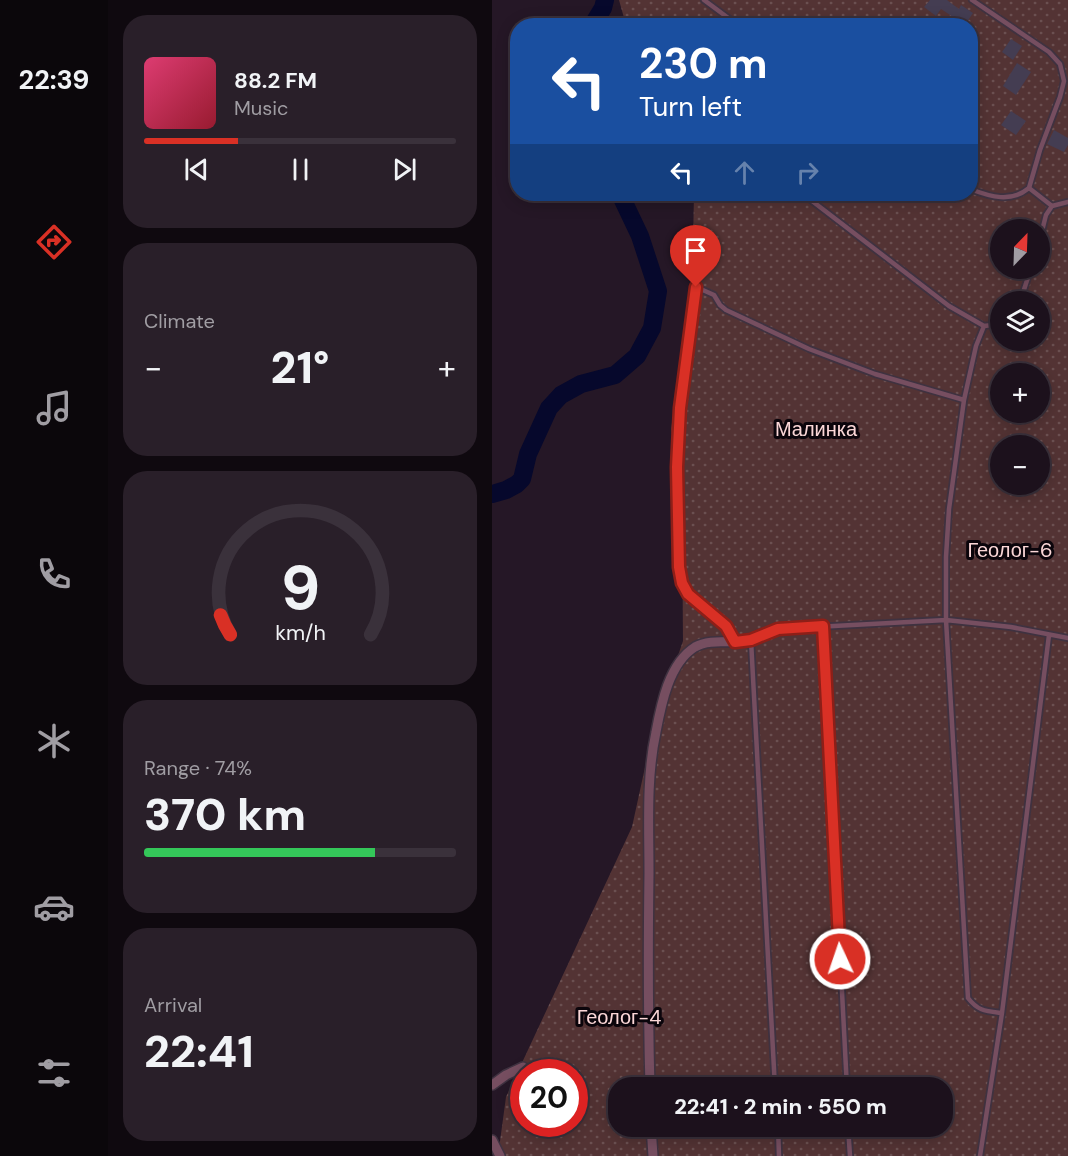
<!DOCTYPE html>
<meta charset="utf-8">
<style>
:root{--surface:#1c111c;--page:#291f29;--text:#f1f3f6;--muted:#a09da3;--line:#3a313b;--accent:#d93025}
body{margin:0;font-family:"DM Sans",sans-serif;background:var(--page);color:var(--text);height:100vh;display:flex;flex-direction:column;font-size:22px;white-space:nowrap}
*{box-sizing:border-box;margin:0}
p{font-size:20px;color:var(--muted)}
.icon{flex:none;width:33px;height:33px;fill:none;stroke:currentColor;stroke-width:2;stroke-linecap:round;stroke-linejoin:round}
.map{position:relative;flex:1;overflow:hidden}
.sheet{display:flex;flex-direction:column;gap:15px;padding:15px;background:#0f090f;width:384px}
.sheet>*{flex:none}
.hud{position:absolute;left:18px;top:18px;width:468px;height:183px;border-radius:24px;box-shadow:0 3px 15px #0003,0 0 0 2px var(--line);background:#1a4fa0;color:#fff;overflow:hidden}
.needle{width:39px;rotate:23deg}
.fabs{position:absolute;left:498px;top:219px;display:grid;gap:12px}
.fabs a{display:grid;place-items:center;width:60px;height:60px;border-radius:50%;background:var(--surface);box-shadow:0 3px 15px #0003,0 0 0 2px var(--line);font-size:30px}
.speed{position:absolute;left:18px;top:1059px;display:flex;gap:12px;font-size:30px;font-weight:700;text-align:center}
.speed>*{display:grid;place-content:center;width:78px;height:78px;border-radius:50%;background:var(--surface);box-shadow:0 3px 15px #0003,0 0 0 2px var(--line);line-height:1}
.speed .limit{border:9px solid #d22;background:#fff;color:#111}
.pin{position:absolute;display:grid;place-items:center;width:51px;height:51px;color:#fff;margin:-62px -26px;border-radius:50% 50% 50% 0;rotate:-45deg;box-shadow:0 0 6px #0007}
.pin .icon{rotate:45deg}
.me{position:absolute;width:66px;margin:-33px;rotate:357deg;stroke-linejoin:round;filter:drop-shadow(0 0 4px #0008)}
.turn{display:flex;align-items:center;gap:21px;height:126px;padding:0 30px;font-size:27px}
.turn .icon{width:78px;height:78px;stroke-width:2.5}
.turn b{display:block;font-size:42px;line-height:51px}
.lanes{display:flex;align-items:center;height:57px;padding:0 30px;background:#0003;justify-content:center;gap:30px;direction:ltr}
.lanes .off{opacity:.35}
.big{font-size:45px;font-weight:800;line-height:1.1}
.sheet .tile{flex:1;display:flex;flex-direction:column;justify-content:center;gap:9px;min-width:0;padding:0 21px;border-radius:24px;background:var(--page)}
.sheet .dial{align-items:center;gap:0}
.dial svg{height:156px;overflow:visible;fill:none;stroke:var(--line);stroke-width:7;stroke-linecap:round;text-anchor:middle}
.dial text{fill:var(--text);stroke:none}
.song{display:flex;align-items:center;gap:18px}
.cover{width:72px;height:72px;border-radius:9px;background:linear-gradient(135deg,hsl(340 70% 55%),hsl(350 70% 35%))}
.played{height:6px;border-radius:3px;background:linear-gradient(90deg,var(--accent) 30%,var(--line) 30%)}
.keys{display:flex;justify-content:space-around;direction:ltr}
.heat{display:flex;justify-content:space-between;align-items:center;font-size:33px;direction:ltr}
.charge{height:9px;border-radius:4px;background:linear-gradient(90deg,#34c759 74%,var(--line) 0)}
.trip{position:absolute;left:116px;top:1077px;width:345px;height:60px;border-radius:24px;background:var(--surface);box-shadow:0 3px 15px #0003,0 0 0 2px var(--line);font-weight:800;line-height:60px;text-align:center}
main{display:flex;flex:1;min-height:0}
.tab-bar{display:flex;flex-direction:column;width:108px;justify-content:space-around;align-items:center;background:#0b070b;color:var(--muted)}
.tab-bar .icon{width:42px;height:42px}
.tab-bar .current{color:var(--accent)}
.tab-bar b{font-size:27px;color:var(--text)}
.map>svg:first-child{display:block}
.grass{fill:url(#grass-dots);fill-rule:evenodd}
.lines{fill:none;stroke-linecap:round;stroke-linejoin:round}
.river{stroke:#06082c;stroke-width:18}
.building{fill:#443d52}
.service-casing{stroke:#3f3240;stroke-width:8}
.minor-casing{stroke:#3f3240;stroke-width:12}
.service{stroke:#764e60;stroke-width:4.5}
.minor{stroke:#764e60;stroke-width:9}
.route-casing{stroke:#8d1f18;stroke-width:15}
.route{stroke:#d93025;stroke-width:10}
.labels{text-anchor:middle;dominant-baseline:central;stroke-width:6;stroke-linejoin:round;paint-order:stroke}
.park-label{font-size:20px;fill:#fbd7d7;stroke:#0b050b}
</style>
<main>
<nav class="tab-bar">
<b>22:39</b>
<svg class="icon current" aria-label="directions" viewBox="0 0 24 24"><path d="M12 3l9 9-9 9-9-9zM9 14v-3h6M13 9l2 2-2 2"/></svg>
<svg class="icon" aria-label="music" viewBox="0 0 24 24"><path d="M9 18V5l10-2v13"/><circle cx="6" cy="18" r="3"/><circle cx="16" cy="16" r="3"/></svg>
<svg class="icon" aria-label="phone" viewBox="0 0 24 24"><path d="M5 4h4l2 5-3 2q2 4 5 5l2-3 5 2v4C11 20 4 13 5 4z"/></svg>
<svg class="icon" aria-label="climate" viewBox="0 0 24 24"><path d="M12 3v18M4 7l16 10M4 17L20 7"/></svg>
<svg class="icon" aria-label="car" viewBox="0 0 24 24"><path d="M5 17H2v-5l4-1 3-4h7l3 4 3 1v5h-3M9 17h6M6 11h13"/><circle cx="7" cy="17" r="2"/><circle cx="17" cy="17" r="2"/></svg>
<svg class="icon" aria-label="filters" viewBox="0 0 24 24"><path d="M4 7h16M4 17h16"/><circle cx="9" cy="7" r="2"/><circle cx="15" cy="17" r="2"/></svg>
</nav>
<section class="sheet">
<div class="tile">
<div class="song"><i class="cover"></i><div><b>88.2 FM</b><p>Music</p></div></div>
<div class="played"></div>
<div class="keys"><svg class="icon" aria-label="previous" viewBox="0 0 24 24"><path d="M18 5L8 12l10 7zM5 5v14"/></svg><svg class="icon" aria-label="pause" viewBox="0 0 24 24"><path d="M8 5v14M16 5v14"/></svg><svg class="icon" aria-label="next" viewBox="0 0 24 24"><path d="M6 5l10 7-10 7zM19 5v14"/></svg></div>
</div>
<div class="tile"><p>Climate</p>
<div class="heat"><a>−</a><b class="big">21°</b><a>+</a></div>
</div>
<div class="tile dial"><svg viewBox="0 0 100 80">
<path d="M14 69A42 42 0 1 1 86 69"/>
<path d="M14 69A42 42 0 0 1 9 59" stroke="#d93025"/>
<text x="50" y="56" font-size="32" font-weight="700">9</text>
<text x="50" y="72" font-size="11">km/h</text>
</svg></div>
<div class="tile"><p>Range · 74%</p><b class="big">370 km</b><div class="charge"></div></div>
<div class="tile"><p>Arrival</p><b class="big">22:41</b></div>
</section>
<div class="map">
<svg width="576" height="1156" viewBox="0 0 576 1156">
<defs>
<pattern id="grass-dots" width="8" height="8" patternUnits="userSpaceOnUse" patternTransform="scale(1.5)"><rect width="8" height="8" fill="#533334"/><path d="M2 2h.1M6 6h.1" fill="none" stroke="#6b5051" stroke-width="1.8" stroke-linecap="round"/></pattern>
</defs>
<rect width="100%" height="100%" fill="#251726"/>
<path class="grass" d="M127,0h449v1156h-570l8,-59 126,-270 22,-101 29,-85 -1,-136 -11,-76 21,-135 2,-100h276v-168l-344,-1zM508,230h40v38h-40zM508,302h40v38h-40zM508,374h40v38h-40zM508,446h40v38h-40zM32,1072h50v52h-50zM126,1088h324v38h-324z"/>
<g class="lines">
<path class="river" d="M100,26l11,-18 2,-8
M0,494l14,-4 11,-6 5,-5 6,-25 21,-46 12,-13 20,-11 34,-9 22,-19 15,-28 6,-37 -18,-55 -20,-42"/>
</g>
<path class="building" d="M438,0h17l12,9 2,-4 12,8 -8,12 -24,-16 -5,7 -12,-9z
M519,39l11,7 -9,14 -11,-8z
M525,63l14,9 -15,23 -13,-9z
M519,111l15,10 -10,14 -15,-10z
M562,130l14,8v7l-4,7 -17,-8z"/>
<g class="lines">
<g class="service-casing">
<path id="service" d="M212,0l35,26
M480,0l77,52 11,12 4,17 -4,16 -20,53 -11,38
M478,189c21,8 41,14 59,-1l23,18 16,-4
M311,194l146,112 35,20
M548,239l6,-24 6,-9
M528,302l11,-34
M508,324l-16,2 -8,20 -12,54 -15,109 -3,48v63l22,378c10,13 17,13 34,15
M472,400l-89,-26 -66,-25 -83,-39 -6,-5 -6,-10 -18,-8 -17,121 -2,59 2,100 3,16 6,11 38,32 9,16 16,-2 27,-11 168,-9 65,7 57,11
M331,626l24,462
M259,640l24,448
M286,1126l1,30
M356,1126l2,30
M488,1156l22,-143 47,-378"/>
</g>
<g class="minor-casing">
<path id="minor" d="M0,1085l14,-10 17,-8
M158,1088c-2,-72 -2,-143 -1,-215 0,-46 -3,-95 7,-141 5,-27 13,-69 39,-85 12,-7 27,-5 40,-5
M159,1126l2,30
M0,1140l8,16"/>
</g>
<use href="#service" class="service"/>
<use href="#minor" class="minor"/>
</g>
<g class="lines">
<g class="route-casing">
<path id="route" d="M204,287l-16,121 -3,59 2,100 3,16 6,11 38,32 9,16 16,-2 27,-11 45,-3 17,333"/>
</g>
<use href="#route" class="route"/>
</g>
<g class="labels">
<g class="park-label">
<text x="324" y="429">Малинка</text>
<text x="518" y="550">Геолог-6</text>
<text x="127" y="1017">Геолог-4</text>
</g>
</g>
</svg>
<div class="fabs">
<a><svg class="needle" viewBox="-14 -14 28 28"><path d="M0-13l5 13h-10z" fill="#e53935"/><path d="M0 13l5-13h-10z" fill="#a09da3"/></svg></a>
<a><svg class="icon" aria-label="layers" viewBox="0 0 24 24"><path d="M12 4l9 5-9 5-9-5zM3 14l9 5 9-5"/></svg></a>
<a>+</a>
<a>−</a>
</div>
<div class="speed"><div class="limit">20</div></div>
<div class="pin" style="left:204px;top:287px;background:#d93025"><svg class="icon" aria-label="arrive" viewBox="0 0 24 24"><path d="M6 21V4h12l-3 4 3 4H6"/></svg></div>
<svg class="me" style="left:348px;top:959px" viewBox="-20 -20 40 40"><circle r="17" fill="#d93025" stroke="#fff" stroke-width="3"/><path d="M0-11L8 9 0 5-8 9z" fill="#fff"/></svg>
<div class="trip">22:41 · 2 min · 550 m</div>
<div class="hud">
<div class="turn"><svg class="icon" aria-label="left" viewBox="0 0 24 24"><path d="M17 20v-9H6M10 6l-5 5 5 5"/></svg><div><b>230 m</b>Turn left</div></div>
<div class="lanes"><svg class="icon" aria-label="left" viewBox="0 0 24 24"><path d="M17 20v-9H6M10 6l-5 5 5 5"/></svg><svg class="icon off" aria-label="ahead" viewBox="0 0 24 24"><path d="M12 20V5M6 11l6-6 6 6"/></svg><svg class="icon off" aria-label="right" viewBox="0 0 24 24"><path d="M7 20v-9h11M14 6l5 5-5 5"/></svg></div>
</div>
</div>
</main>
